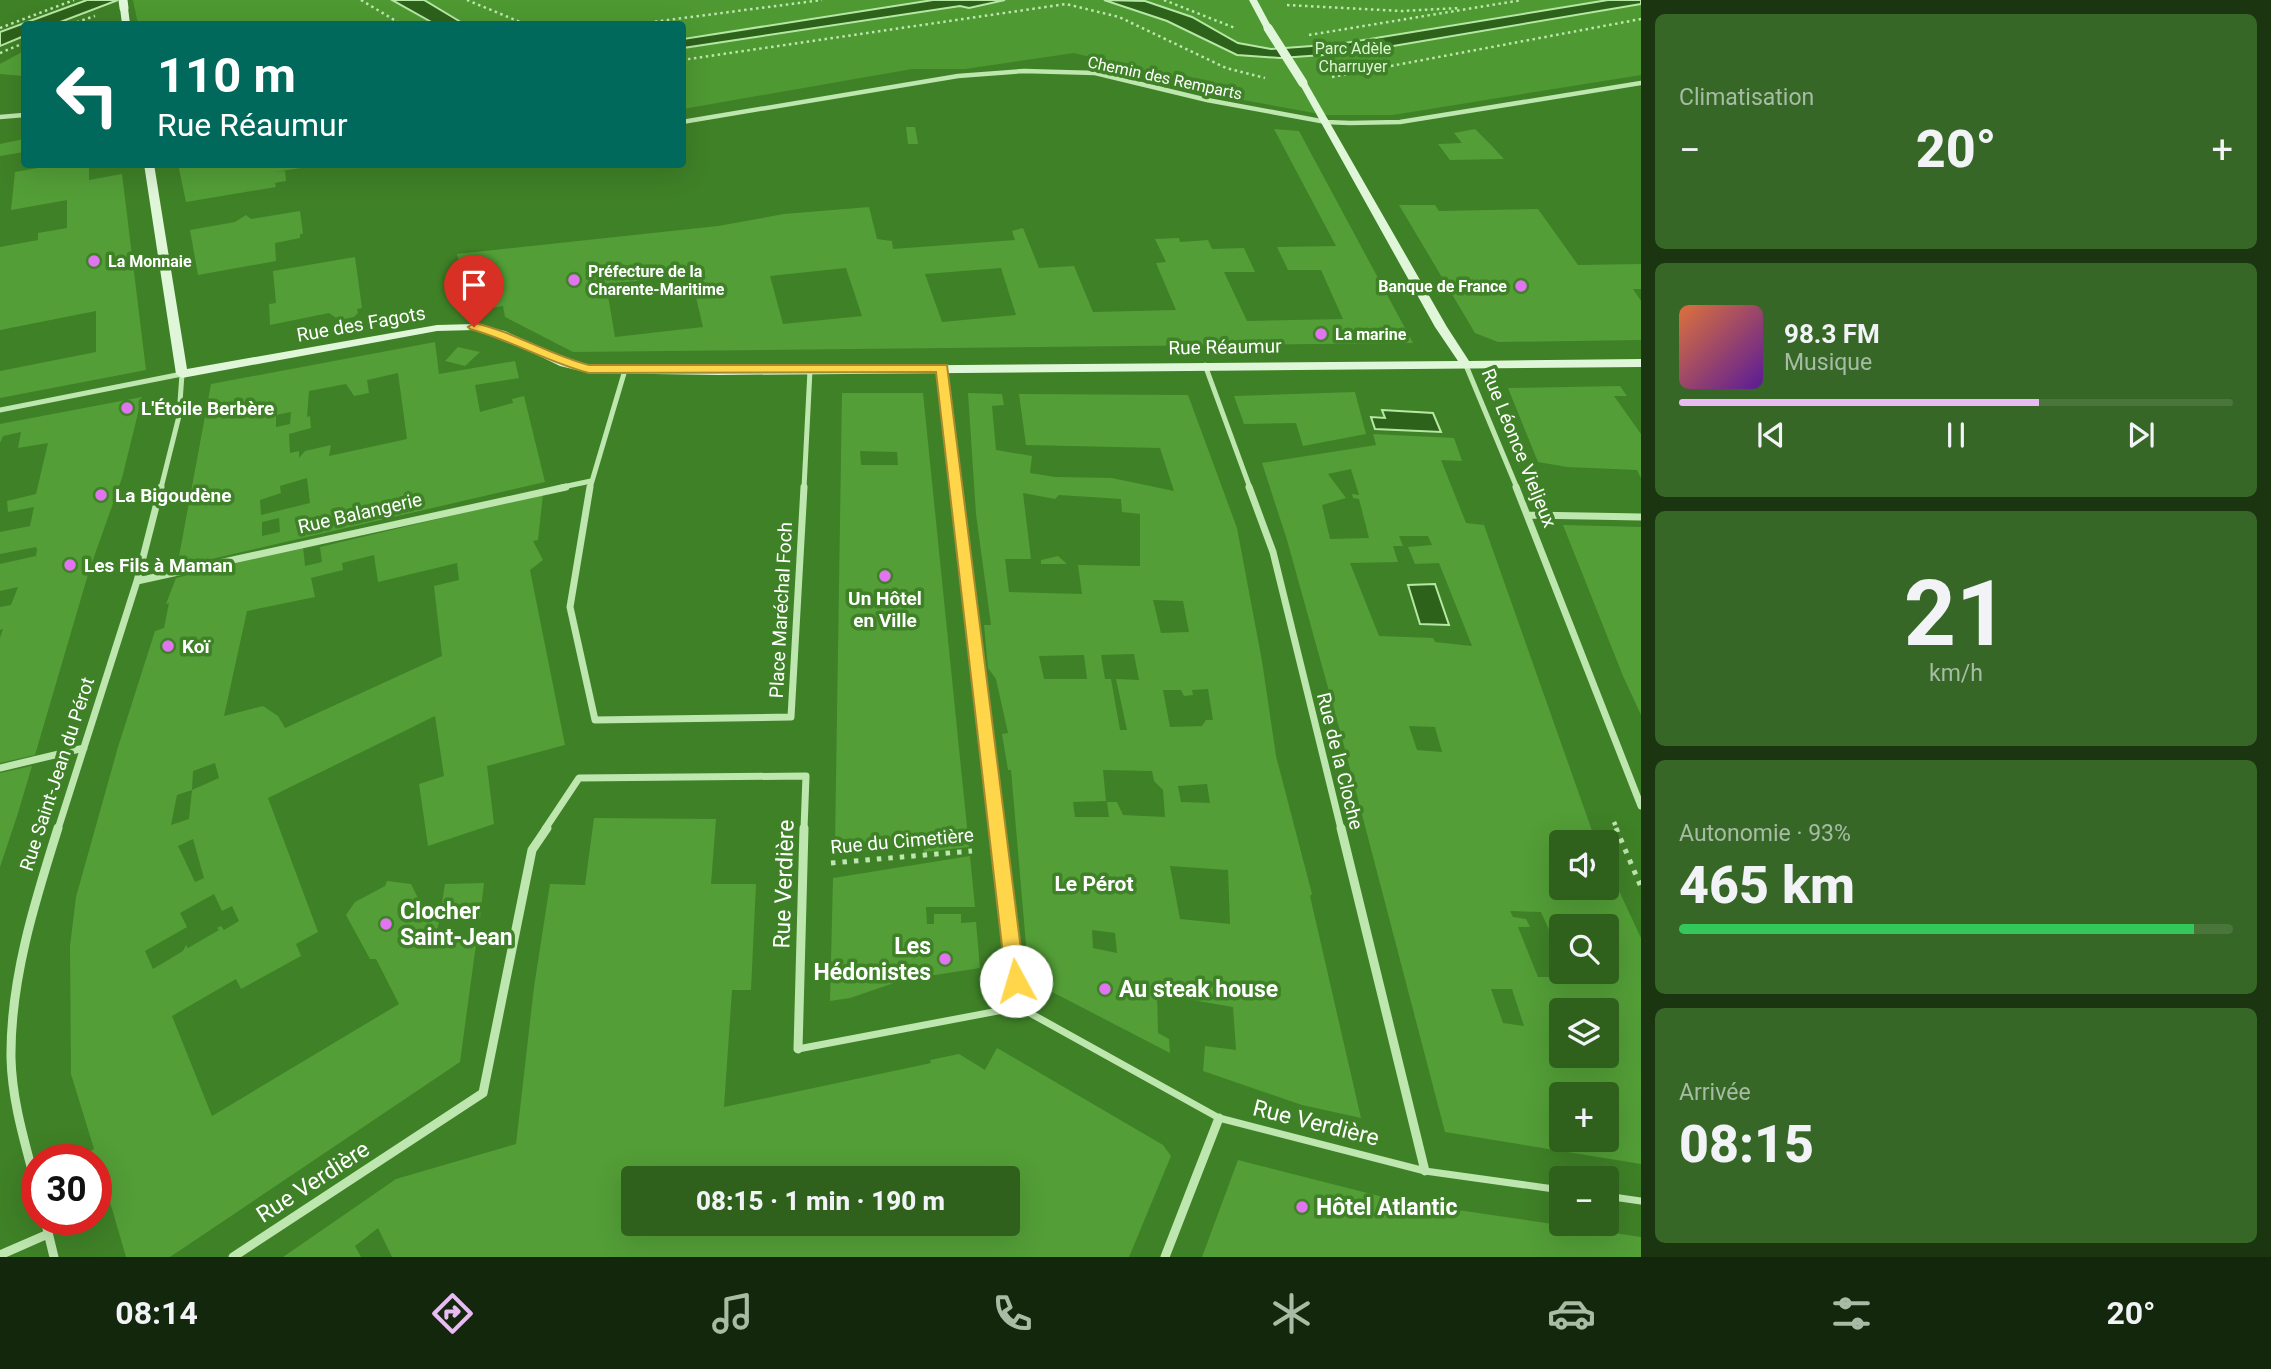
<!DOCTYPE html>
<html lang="fr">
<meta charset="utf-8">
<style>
:root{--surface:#2f611d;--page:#376726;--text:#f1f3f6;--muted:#a7bca4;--line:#4a753b;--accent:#e9baf3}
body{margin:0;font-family:Roboto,sans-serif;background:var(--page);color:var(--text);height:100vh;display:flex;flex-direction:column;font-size:26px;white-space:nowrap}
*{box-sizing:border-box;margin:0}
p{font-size:23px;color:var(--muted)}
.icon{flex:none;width:38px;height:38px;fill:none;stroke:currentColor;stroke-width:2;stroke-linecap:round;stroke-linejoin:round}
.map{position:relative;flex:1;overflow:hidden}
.panel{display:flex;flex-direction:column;gap:14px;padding:14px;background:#1a3510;width:630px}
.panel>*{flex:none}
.hud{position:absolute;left:21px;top:21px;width:665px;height:147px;border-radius:7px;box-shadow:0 7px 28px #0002;background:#00695c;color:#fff;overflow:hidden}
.controls{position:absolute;left:1549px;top:830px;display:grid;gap:14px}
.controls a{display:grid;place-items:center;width:70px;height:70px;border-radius:7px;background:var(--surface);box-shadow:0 7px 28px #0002;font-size:35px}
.speed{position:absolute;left:21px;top:1144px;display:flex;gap:14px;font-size:35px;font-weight:700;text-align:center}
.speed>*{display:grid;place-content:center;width:91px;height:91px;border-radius:50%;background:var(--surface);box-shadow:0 7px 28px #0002;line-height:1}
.speed .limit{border:10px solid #d22;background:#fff;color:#111}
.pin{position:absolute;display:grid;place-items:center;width:60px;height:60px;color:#fff;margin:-72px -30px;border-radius:50% 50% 50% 0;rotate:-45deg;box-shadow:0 0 7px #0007}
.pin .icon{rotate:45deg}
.me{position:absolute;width:77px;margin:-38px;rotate:354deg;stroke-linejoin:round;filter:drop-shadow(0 0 5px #0008)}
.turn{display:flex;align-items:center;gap:24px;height:147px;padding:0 21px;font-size:32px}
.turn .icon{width:91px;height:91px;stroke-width:2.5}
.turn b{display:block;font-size:49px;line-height:60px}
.big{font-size:52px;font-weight:800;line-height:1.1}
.panel .card{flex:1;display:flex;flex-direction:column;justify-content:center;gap:10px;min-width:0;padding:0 24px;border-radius:10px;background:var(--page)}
.panel .dial{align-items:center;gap:0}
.dial b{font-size:91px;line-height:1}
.song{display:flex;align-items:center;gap:21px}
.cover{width:84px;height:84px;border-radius:10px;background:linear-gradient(135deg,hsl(20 70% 55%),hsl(270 70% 35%))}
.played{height:7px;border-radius:4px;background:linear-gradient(90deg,var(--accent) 65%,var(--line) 65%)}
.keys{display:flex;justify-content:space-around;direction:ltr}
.heat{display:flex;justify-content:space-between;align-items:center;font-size:38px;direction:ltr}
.charge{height:10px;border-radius:5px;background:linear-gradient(90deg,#34c759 93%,var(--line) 0)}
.trip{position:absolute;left:621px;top:1166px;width:399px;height:70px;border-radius:7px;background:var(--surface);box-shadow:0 7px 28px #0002;font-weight:800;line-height:70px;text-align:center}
.menu{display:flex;height:112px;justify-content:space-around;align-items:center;background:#13270c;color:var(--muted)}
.menu .icon{width:49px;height:49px}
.menu .selected{color:var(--accent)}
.menu b{font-size:32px;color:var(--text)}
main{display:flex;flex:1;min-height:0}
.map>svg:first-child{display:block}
.green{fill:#4e9932}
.water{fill:#2d621b;stroke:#b7e7a4;stroke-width:2}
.building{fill:#539e37;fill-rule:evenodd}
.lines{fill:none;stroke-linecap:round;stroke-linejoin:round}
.path-far2{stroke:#bee6af;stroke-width:2.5;stroke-dasharray:2.5 3.5;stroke-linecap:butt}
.path-far1{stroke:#bee6af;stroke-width:4.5;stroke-dasharray:3.5 5;stroke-linecap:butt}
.path{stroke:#bee6af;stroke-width:5;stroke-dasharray:4.5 7;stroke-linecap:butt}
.lane{stroke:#bee6af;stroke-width:7}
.street-far3{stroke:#bee6af;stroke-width:4.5}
.street-far2{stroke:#bee6af;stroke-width:5}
.street-far1{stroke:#bee6af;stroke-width:7}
.street{stroke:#bee6af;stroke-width:9}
.secondary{fill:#e0f6d8;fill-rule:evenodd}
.secondary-bridge{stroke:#e0f6d8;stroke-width:9}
.route{fill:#ffd54a;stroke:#a68a30;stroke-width:2}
.poi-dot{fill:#e075ef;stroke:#3f8127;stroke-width:2.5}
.labels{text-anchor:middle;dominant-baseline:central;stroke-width:7;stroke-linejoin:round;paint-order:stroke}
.far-park-label{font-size:16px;fill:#dcf5d2;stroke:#3f8127}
.far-street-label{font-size:16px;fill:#fff;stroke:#3f8127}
.far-poi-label{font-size:16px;font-weight:bold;fill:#fff;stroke:#3f8127;text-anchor:start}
.street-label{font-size:19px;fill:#fff;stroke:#3f8127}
.poi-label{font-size:19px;font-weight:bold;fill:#fff;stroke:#3f8127;text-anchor:start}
.neighbourhood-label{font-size:21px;font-weight:bold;fill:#fff;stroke:#3f8127}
.near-street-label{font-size:23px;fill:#fff;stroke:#3f8127}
.near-poi-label{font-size:23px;font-weight:bold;fill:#fff;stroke:#3f8127;text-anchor:start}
</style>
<main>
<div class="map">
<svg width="1641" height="1257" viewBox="0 0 1641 1257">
<rect width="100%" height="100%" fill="#3f8127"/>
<path class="green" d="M133,0h1508v75l-248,40h-68l-115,-21 -68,-24 -68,-17 -109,16h-53l-229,40 -1,-85h-544z"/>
<path class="water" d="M87,0h31l-63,24h-31v12l-24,10v-14z
M392,0h32l40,24h-29z
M933,0h72l-36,8 -9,-2 -277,42v-9z
M1104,0l41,1 47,16 46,26 33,6 68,-5 269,-44h33v4l-289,49 -72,5 -43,-3 -70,-34z
M1382,410l51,3 8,19 -66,-3 -4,-12 14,1z
M1435,584l14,41 -29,-1 -12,-39z"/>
<path class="building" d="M24,51v25l-24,-2v-10z
M906,127h9l3,17h-10z
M1274,129l25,2 114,212 -840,9 -68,-35 -2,-11 -31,6 -15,-58 261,-28 66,-12 85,-7 8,32 15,2 1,8 122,-9 -3,-9 11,-3 16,40 35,-2 19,46 83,-2 -20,-47 10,-1 -11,-23 24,-1 1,4 28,-2 4,9 32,-1 11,24h-31l23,49 96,-2 -22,-49h-33l-11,-23 59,-1zM846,268l16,48 -79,8 -13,-48zM1001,268l15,47 -74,7 -17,-48zM691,276l12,51 -88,10 -9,-53z
M1475,129l17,17 12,13 -54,1 -12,-16 24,-1 -8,-10z
M24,139v13l-24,4v-12z
M38,164h61l-10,4v12l33,-6 24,196 -146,28v-27l96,-19v-41l-96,19v-83l38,-7v-7l29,-5v-28l-56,10 4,-38 23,-4z
M178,164h137v2l-41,6 11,-1 1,10 -11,2 1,4 -90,15z
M1399,205h36l4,6 99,-2 40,56 63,-1v25h-8l8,12v39l-143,2 -23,-9z
M300,211l3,23h-3v4l-25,5 1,18 -78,14 -8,-45 45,-8 11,-7 5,4z
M355,257l7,51 -5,1 1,4 -4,4 -15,3 -10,-7 -59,12 -1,-21 7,-1 -3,-32z
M435,342l4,32 76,-13 4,17 -44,7 5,27 33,-9 -1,-4 12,-3 21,86 -368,85 34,-183zM398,373l9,66 -78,17 2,-11 -26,6 -6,7v-7l-9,2 -1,-19 22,-6 -1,-12 -3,1 2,-26 37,-7 8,12 15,-3 -2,-13zM291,412l-1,12 -14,3v-12zM307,478l3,25 -49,12 -1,-15 21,-7 -1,-7zM279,518l1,14 -18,4v-14z
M458,347l22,5 -15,14 -20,-5z
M1620,386l7,10h-13l27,38v44l-4,-8 -70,-3 -29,-5 -30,-74z
M1355,392l11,42 -63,12 -7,-23 -52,1 -10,-28z
M842,393h81l46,454 -45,5 -2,-14 -37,6h-50zM860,451l37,1 1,13h-37z
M968,393l34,1 2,11 -12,1 4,44 36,6 -2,17 25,4 57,1 62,13 -14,-43 -134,-3 -7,-51 169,1 49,133 25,133 14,95 36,138 -2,2 51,222 -59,-13 -99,-34 2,-25 31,4 -3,-43 -76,-13 1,39 11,6 1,14 -141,-73 -18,-210h-3l-6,-36 6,-1 -12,-54 -8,-11 -4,-43h7l-15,-111zM1023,493l32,6 4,-4 62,4 1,13 18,2v52l-62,-1 4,29 -73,-2 -4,-33h26zM1153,600l30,1 6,31 -28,1zM1134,654l5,26 -23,-1 11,51h-7l-9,-51h-6l-4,-24zM1084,655l3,24h-43l-5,-23zM1208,689l5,31h-7l-4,6 -32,1 -7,-37h18l3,6 9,-1 -1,-5zM1103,770l49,1 2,10 9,9 2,27 -42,-2 -6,-13h-10l2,15h-34l-2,-15 33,-1zM1207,784l3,19 -29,-1 -3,-16zM1170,866l58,4 2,54 -50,-5zM1092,930l23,3 2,20 -24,-5z
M142,397l-20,81 -33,93 -54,184 -35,8v-125l3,-9 -3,1v-23l11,-2 7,-18 -18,4v-27l36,-8 1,-7 -1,-2 -36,7v-22l30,-6 4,-19 -26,5 -1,-11 29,-7 12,-51 -30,5 3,-16 -18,4 -3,7v-19z
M1373,434l81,4 8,23 -21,-1 25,63 18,2 112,317h-35v45h45v-24l35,75v226l-196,-32 -103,-394 -55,-198 -25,-77 114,-18zM1351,469l8,26 -7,-1 1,4 6,1 10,39 -39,1 -8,-34 24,-7 -18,-24zM1399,536h29l4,9 -24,2 7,17 24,-1 33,83 -37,-4 -2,-4 -54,-2 -29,-73 48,-1 -5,-16h10zM1409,726l26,1 7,25 -25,-2zM1510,911l31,1 20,44v-30h45v45h-37l3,6h-34l-20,-50h12l-4,-8 -13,-2zM1491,989h21l12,37 -21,-3zM1561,1010h45v45h-45zM1561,1094h45v45h-45z
M543,494l-5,46 -5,1 10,19 -13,10 35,175 -78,21 7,58 -66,22 -9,-62 25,-8 -9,-60 -167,82 50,134 -22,12 5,12 -60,33 -5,-10 -64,37 40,100 187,-112 -23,-45h-6l-24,-44 9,-13 30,-16 2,-5 24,3 14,28 15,3 5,-31 39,-1 -4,35 -40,1 -4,14 5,8 36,-4 -17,125 -290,195h-44l-18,-62 -5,1 -12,-45 3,-2 -23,-75 -1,-128 6,-49 42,-150 37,-116 9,-3 5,-25 -3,1 10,-26 127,-32 2,20 17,-4 -2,-15zM374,555l4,27 79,-19 2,17 -25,6 8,70 -157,72 -7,-12 -15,-10 -39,10 23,-105 68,-14 -4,-19 32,-8 -1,-7zM215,763l4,15 -27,12 -3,29 -18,6 6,-30 15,-5 1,-19zM193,839l11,39 -9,4 -17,-36zM214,894l8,17 10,-5 7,15 -15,9 -3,-4 -4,2 2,2 -31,18 -2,-3 -3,6 -30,18 -8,-18 42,-24 -7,-14z
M1563,525l78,2v188l-18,-39z
M1058,556l9,8h-26v-4z
M32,766l-14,47 -18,54v-94z
M594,818l122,1 -5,65h45l-5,106h-19l-8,117 207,-44 -1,-3 29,-6 26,16 12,-22 166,97 8,11 -42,101h-737l-14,-29 -23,18 6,11h-78l113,-78 120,-35 18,-157 16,-103 35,1zM634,1178h374v45h-374z
M970,856l5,51h-49l1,17h7v-10h27v9l15,-1 4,46 -77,12 -53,18 -20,3 3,-123z
M1238,1160l165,42 238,35v20h-439z"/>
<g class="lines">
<path class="path-far2" d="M361,0l40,24
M467,0l58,24
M1164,0l71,28
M1287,5l114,6 59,-3
M71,24l24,-8
M637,24l185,-24
M0,28l74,-28
M1309,35l213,-35
M0,53l24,-10
M682,60l384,-56 53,13 107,51 39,10
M1332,77l309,-58"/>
<path class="path-far1" d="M1614,822l3,7"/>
<path class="path" d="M1616,828l25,59
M831,863l141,-12"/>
<path class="lane" d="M798,1049l221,-42 200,111 206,53 136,19
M1606,1196l35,5"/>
<path class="street-far3" d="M0,117l24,-2
M682,122l276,-46 66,-5 71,2 112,27 119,22 24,1 50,-1 241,-39"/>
<path class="street-far2" d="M1465,363l52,125
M1205,365l45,123
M942,368l14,120
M0,410l182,-36 -3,42 -18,72
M558,488l33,-7
M590,488l35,-118
M804,488l6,-118"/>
<path class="street-far1" d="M590,487l-20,120 25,113 196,-3 13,-230
M956,487l42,342
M1249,487l24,65 68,277
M1516,487l125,319
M1529,515l112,2
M137,581l429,-94
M0,768l84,-20
M58,829l79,-248 24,-94
M545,829l34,-51 227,-2 -2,53"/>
<path class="street" d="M997,828l22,179
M1341,828l84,343
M798,1049l6,-221
M37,1189c-11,-43 -25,-86 -26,-131 -1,-78 24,-157 47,-230
M45,1220l9,37
M0,1255l48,-21
M233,1257l250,-164 49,-243 15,-22
M1165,1257l54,-139"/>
<path class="secondary" d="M1249,0h8l15,28 -1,2h-6z
M124,6l4,2 2,16h-8l-2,-16z
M1303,80l4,3 140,244 22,34 172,-2v8l-922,8 -130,-2 -29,-7 -62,-30 -24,-6 -37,1 -255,47 -6,-4 -32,-210h10l33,205 250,-44 37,-1 31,7 63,29 21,5 130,2 739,-6 -23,-34 -136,-244z"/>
<path class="secondary-bridge" d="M123,0l1,8
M1268,28l35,55"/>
</g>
<path class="route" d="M474,323c41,9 75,32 115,42h358l78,616 -2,7 -7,2 -7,-2 -3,-7 -70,-609 -347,1c-42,-11 -78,-33 -119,-44l-2,-2z"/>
<g class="poi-dot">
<circle cx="94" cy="261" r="7"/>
<circle cx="574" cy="280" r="7"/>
<circle cx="1521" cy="286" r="7"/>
<circle cx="1321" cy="334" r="7"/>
<circle cx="127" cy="408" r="7"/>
<circle cx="101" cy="495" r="7"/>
<circle cx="70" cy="565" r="7"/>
<circle cx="885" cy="576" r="7"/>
<circle cx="168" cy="646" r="7"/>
<circle cx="386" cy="924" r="7"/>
<circle cx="945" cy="959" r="7"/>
<circle cx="1105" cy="989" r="7"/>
<circle cx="1302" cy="1207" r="7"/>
</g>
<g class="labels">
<g class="far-park-label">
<text x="1353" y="48">Parc Adèle<tspan x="1353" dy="18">Charruyer</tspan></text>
</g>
<g class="far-street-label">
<text transform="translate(1165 78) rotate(12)">Chemin des Remparts</text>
</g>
<g class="far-poi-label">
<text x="108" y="261">La Monnaie</text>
<text x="588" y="271">Préfecture de la<tspan x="588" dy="18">Charente-Maritime</tspan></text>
<text x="1507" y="286" text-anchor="end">Banque de France</text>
<text x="1335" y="334">La marine</text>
</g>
<g class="street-label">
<text transform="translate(361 324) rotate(-10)">Rue des Fagots</text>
<text transform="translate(1225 347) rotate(-1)">Rue Réaumur</text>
<text transform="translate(1519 448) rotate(68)">Rue Léonce Vieljeux</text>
<text transform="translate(360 513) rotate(-13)">Rue Balangerie</text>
<text transform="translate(781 610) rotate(-87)">Place Maréchal Foch</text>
<text transform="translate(1340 761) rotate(76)">Rue de la Cloche</text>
<text transform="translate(57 774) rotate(-72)">Rue Saint-Jean du Pérot</text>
<text transform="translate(902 841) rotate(-5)">Rue du Cimetière</text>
</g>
<g class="poi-label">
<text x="141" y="408">L'Étoile Berbère</text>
<text x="115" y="495">La Bigoudène</text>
<text x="84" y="565">Les Fils à Maman</text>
<text x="885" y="598" text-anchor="middle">Un Hôtel<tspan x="885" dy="22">en Ville</tspan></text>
<text x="182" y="646">Koï</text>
</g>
<g class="neighbourhood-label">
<text x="1094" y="884">Le Pérot</text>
</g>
<g class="near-street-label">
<text transform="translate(784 884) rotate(-88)">Rue Verdière</text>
<text transform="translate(1316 1123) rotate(14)">Rue Verdière</text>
<text transform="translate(313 1182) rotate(-33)">Rue Verdière</text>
</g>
<g class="near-poi-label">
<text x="400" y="911">Clocher<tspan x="400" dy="26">Saint-Jean</tspan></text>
<text x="931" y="946" text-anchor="end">Les<tspan x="931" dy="26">Hédonistes</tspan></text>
<text x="1119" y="989">Au steak house</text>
<text x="1316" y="1207">Hôtel Atlantic</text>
</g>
</g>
</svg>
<div class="controls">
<a><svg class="icon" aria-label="sound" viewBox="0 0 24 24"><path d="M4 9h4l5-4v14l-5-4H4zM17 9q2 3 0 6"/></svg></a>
<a><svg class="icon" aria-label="search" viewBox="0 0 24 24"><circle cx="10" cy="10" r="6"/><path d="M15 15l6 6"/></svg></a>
<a><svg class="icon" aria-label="layers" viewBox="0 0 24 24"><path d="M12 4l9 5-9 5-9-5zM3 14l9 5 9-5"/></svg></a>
<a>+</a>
<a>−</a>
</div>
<div class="speed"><div class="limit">30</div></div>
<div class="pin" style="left:474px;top:327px;background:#d93025"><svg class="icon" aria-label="arrive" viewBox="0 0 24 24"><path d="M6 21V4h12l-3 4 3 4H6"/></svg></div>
<svg class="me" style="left:1016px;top:981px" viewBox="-20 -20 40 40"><circle r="19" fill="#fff"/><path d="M0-13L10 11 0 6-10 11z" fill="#ffd54a"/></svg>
<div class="trip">08:15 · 1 min · 190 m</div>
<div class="hud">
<div class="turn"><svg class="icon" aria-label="left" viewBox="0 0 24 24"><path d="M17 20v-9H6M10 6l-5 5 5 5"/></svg><div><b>110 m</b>Rue Réaumur</div></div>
</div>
</div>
<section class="panel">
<div class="card"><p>Climatisation</p>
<div class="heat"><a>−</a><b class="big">20°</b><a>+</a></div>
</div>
<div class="card">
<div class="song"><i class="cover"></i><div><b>98.3 FM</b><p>Musique</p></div></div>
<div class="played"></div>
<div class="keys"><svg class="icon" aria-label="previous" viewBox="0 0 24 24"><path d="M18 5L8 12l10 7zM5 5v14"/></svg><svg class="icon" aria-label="pause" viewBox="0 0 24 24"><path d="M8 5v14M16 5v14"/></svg><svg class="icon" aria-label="next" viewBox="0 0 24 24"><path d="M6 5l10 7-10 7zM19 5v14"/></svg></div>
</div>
<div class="card dial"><b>21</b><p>km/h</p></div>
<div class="card"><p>Autonomie · 93%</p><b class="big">465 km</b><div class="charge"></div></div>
<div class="card"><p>Arrivée</p><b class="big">08:15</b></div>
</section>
</main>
<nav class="menu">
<b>08:14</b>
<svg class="icon selected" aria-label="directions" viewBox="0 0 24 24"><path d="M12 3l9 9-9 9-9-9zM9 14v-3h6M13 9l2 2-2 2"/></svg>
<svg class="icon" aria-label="music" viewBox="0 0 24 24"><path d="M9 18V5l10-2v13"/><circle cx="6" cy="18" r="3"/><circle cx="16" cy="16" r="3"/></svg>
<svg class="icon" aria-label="phone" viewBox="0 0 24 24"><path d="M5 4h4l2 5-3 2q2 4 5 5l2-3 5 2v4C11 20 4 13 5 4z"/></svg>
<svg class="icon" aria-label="climate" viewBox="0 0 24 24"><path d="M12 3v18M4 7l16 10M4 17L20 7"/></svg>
<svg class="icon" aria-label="car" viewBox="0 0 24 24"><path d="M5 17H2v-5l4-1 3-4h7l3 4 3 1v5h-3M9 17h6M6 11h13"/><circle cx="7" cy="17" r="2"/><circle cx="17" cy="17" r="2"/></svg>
<svg class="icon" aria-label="filters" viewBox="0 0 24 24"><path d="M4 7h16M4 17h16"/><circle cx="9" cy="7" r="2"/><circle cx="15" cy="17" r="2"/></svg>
<b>20°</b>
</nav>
